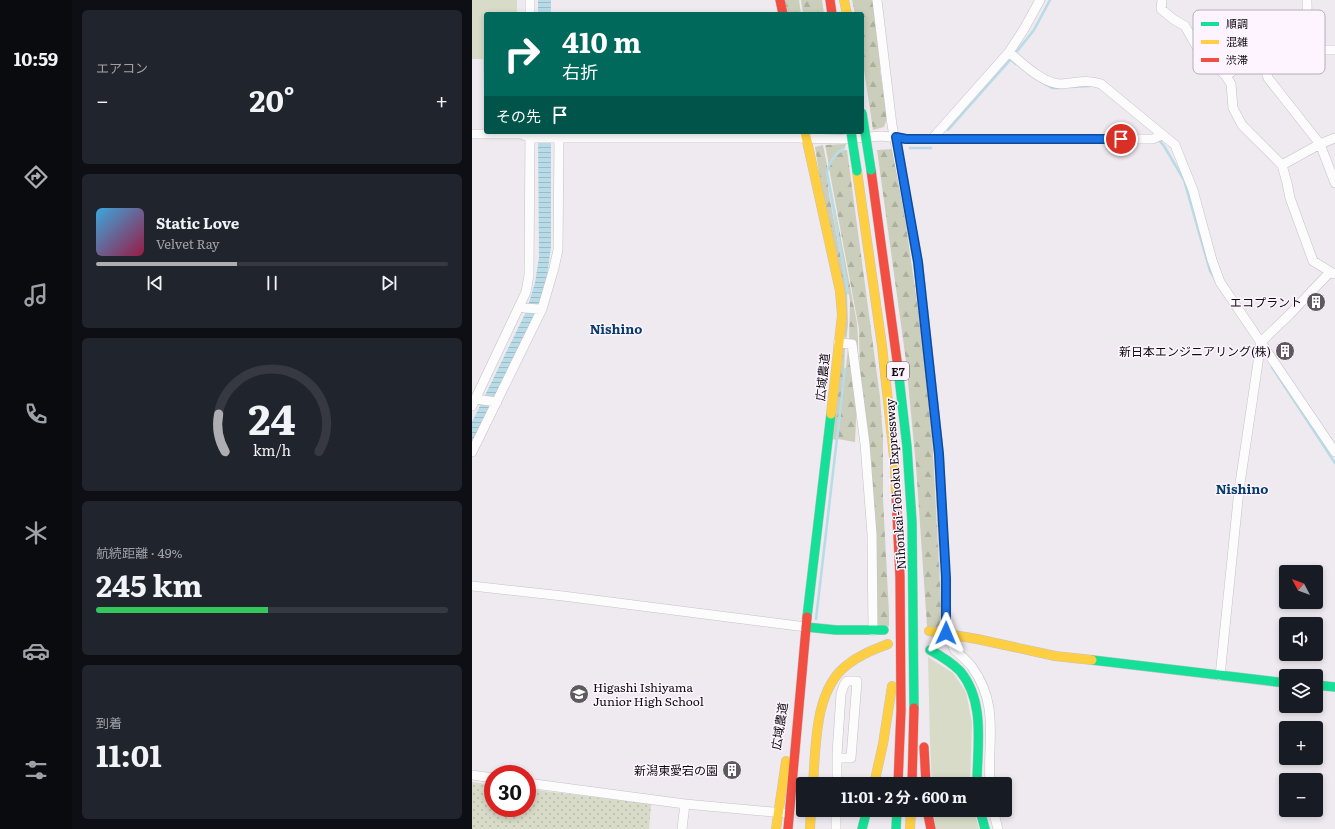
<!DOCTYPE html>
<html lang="ja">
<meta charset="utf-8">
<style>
:root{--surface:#171b24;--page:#20242c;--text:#f1f3f6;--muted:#9ea1a6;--line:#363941;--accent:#aeaeb2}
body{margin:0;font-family:Literata,"Noto Sans JP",serif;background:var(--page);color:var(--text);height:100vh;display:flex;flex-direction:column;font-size:15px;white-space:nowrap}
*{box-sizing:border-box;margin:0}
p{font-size:13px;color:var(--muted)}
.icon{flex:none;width:22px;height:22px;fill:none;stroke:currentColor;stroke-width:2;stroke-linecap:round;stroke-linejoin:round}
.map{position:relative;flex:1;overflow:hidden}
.side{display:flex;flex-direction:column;gap:10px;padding:10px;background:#0d0f14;width:400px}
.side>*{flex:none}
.top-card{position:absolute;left:12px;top:12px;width:380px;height:122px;border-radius:4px;box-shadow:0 2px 6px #0003;background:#00695c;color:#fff;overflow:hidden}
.needle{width:26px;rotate:311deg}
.tools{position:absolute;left:807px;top:565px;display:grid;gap:8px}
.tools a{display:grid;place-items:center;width:44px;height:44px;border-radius:4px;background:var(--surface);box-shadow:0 2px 6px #0003;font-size:20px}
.speed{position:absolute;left:12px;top:765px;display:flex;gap:8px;font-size:20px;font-weight:700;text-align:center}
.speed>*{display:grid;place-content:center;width:52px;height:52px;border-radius:50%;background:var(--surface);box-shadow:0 2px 6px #0003;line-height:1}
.speed .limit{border:6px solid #d22;background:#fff;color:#111}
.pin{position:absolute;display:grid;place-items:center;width:34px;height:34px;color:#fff;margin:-17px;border:2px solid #fff;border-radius:50%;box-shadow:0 1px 4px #0007}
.me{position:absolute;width:44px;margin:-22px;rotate:1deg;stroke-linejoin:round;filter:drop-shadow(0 0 3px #0008)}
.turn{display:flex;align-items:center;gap:14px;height:84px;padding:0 12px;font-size:18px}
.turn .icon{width:52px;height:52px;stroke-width:2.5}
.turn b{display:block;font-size:28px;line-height:34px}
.then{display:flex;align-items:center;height:38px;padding:0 12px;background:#0003;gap:8px;font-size:15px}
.big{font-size:30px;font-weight:700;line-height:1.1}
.side .tile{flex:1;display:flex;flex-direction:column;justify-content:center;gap:6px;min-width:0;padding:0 14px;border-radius:6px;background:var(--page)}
.side .dial{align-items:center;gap:0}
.dial svg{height:104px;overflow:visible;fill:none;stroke:var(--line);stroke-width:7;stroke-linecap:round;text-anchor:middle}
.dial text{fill:var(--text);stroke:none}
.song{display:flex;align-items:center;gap:12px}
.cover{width:48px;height:48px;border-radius:6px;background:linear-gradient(135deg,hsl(200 70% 55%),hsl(340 70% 35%))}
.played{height:4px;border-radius:2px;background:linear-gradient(90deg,var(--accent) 40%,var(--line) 40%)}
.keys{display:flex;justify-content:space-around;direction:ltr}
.heat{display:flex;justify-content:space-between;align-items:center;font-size:22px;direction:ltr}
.charge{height:6px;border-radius:3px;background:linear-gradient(90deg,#34c759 49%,var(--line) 0)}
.trip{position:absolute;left:324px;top:777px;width:216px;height:40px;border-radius:4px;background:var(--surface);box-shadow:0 2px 6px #0003;font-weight:700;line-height:40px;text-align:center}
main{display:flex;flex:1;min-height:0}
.dock{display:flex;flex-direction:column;width:72px;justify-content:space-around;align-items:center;background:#090b0e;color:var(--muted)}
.dock .icon{width:28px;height:28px}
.dock .current{color:var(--accent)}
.dock b{font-size:18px;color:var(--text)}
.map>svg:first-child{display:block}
.green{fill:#d8dbc7}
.forest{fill:url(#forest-firs)}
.park{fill:url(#park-dots)}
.water{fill:url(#water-rules)}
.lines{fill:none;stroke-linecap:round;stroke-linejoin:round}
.stream{stroke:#b7dbe7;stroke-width:2.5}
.street-casing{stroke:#c6c1c7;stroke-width:10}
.fast-casing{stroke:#c6c1c7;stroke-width:10}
.slow-casing{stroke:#c6c1c7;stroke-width:10}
.jam-casing{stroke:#c6c1c7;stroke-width:10}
.street{stroke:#fdfcfd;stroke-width:9}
.fast{stroke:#16e098;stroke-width:9}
.slow{stroke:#ffcf43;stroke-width:9}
.jam{stroke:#f24e42;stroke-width:9}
.fast-bridge-casing{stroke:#c9c6ca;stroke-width:10;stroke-linecap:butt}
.fast-bridge{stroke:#16e098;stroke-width:9}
.route-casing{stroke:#114b97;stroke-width:10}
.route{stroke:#1a73e8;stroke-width:7}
.labels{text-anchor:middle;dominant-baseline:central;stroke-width:3;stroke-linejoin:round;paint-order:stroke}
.shield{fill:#fdf4ff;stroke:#565258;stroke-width:1}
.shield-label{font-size:11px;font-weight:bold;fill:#0f0c10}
.poi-label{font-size:12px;fill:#0f0c10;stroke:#fdf4ff;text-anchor:end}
.street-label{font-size:12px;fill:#0f0c10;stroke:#fdf4ff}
.neighbourhood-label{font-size:13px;font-weight:bold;fill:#063d6e;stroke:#fdf4ff}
.key{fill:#fdf4ff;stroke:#b6aeb7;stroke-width:1}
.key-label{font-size:11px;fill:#0f0c10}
</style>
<main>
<nav class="dock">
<b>10:59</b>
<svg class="icon current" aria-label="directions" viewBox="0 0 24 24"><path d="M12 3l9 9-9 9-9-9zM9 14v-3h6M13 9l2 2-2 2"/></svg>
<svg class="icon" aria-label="music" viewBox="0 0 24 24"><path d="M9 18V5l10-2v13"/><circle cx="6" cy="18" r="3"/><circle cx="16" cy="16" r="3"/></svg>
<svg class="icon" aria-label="phone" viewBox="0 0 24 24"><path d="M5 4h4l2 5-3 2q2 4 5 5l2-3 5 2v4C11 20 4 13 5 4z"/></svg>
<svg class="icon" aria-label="climate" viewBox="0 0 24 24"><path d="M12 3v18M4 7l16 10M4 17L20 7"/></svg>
<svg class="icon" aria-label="car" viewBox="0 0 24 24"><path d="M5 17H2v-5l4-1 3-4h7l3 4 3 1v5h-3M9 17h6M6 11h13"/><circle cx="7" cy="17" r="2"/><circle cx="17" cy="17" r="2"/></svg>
<svg class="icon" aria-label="filters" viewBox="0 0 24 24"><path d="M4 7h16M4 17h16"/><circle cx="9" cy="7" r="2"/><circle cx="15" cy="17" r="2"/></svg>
</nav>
<section class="side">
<div class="tile"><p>エアコン</p>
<div class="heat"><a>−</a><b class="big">20°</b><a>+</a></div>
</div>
<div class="tile">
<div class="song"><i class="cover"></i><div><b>Static Love</b><p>Velvet Ray</p></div></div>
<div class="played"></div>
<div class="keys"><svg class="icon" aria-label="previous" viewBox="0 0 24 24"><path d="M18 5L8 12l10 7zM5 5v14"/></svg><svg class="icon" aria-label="pause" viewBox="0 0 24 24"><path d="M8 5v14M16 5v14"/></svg><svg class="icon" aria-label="next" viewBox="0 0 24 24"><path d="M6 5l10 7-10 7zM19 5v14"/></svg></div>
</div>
<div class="tile dial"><svg viewBox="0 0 100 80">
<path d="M14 69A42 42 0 1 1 86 69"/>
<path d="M14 69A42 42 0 0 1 9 40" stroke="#aeaeb2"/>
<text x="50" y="56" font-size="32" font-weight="700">24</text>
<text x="50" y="72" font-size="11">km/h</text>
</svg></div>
<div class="tile"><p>航続距離 · 49%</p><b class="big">245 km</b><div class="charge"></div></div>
<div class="tile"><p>到着</p><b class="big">11:01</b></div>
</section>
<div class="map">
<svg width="863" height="829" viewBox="0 0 863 829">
<defs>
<pattern id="forest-firs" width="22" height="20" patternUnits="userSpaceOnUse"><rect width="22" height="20" fill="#cbceba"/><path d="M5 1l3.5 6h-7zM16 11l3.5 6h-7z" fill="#adb09f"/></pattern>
<pattern id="park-dots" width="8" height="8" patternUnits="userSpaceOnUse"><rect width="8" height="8" fill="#d8dbc7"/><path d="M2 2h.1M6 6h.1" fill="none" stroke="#b8bbaa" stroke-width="1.8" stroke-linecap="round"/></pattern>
<pattern id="water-rules" width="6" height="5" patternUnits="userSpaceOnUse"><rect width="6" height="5" fill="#b7dbe7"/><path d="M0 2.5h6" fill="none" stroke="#9cbbc5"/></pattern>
</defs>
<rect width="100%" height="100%" fill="#efe9f0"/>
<path class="green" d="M0,0h45v14h-31v76h-2l-1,-31h-11z
M456,657l25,16 13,19 6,31 -2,61h-38l-2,-42z
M461,810h41l5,19h-43z"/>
<path class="forest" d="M311,0h16l2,14h-15z
M329,0h21l2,14h-21z
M380,0h21l9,64 -2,6 7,48 -3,9 -11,3 -11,-74v-42h-7z
M374,144l-1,3c-8,4 -13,9 -16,18l-4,-20z
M351,145l4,20v10l2,19 18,97 1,34 -2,17 -31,-195z
M423,149l28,195 9,90 10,189 -6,5 -9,-2 -11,-160 -10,-105 -29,-211z
M372,150h3l33,247 3,40v62l6,114v13c-6,1 -9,1 -13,-4l-16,-243 -1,-50 -30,-161c3,-9 7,-13 15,-18z
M357,176l28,147 1,16v23l-9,-21 1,-40z
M373,347l-1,27 -8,66 -3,-1 10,-91z
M376,348l2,2 7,49 -2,43 -17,-3z"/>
<path class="park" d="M0,782l21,3v23h34v-19l124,15 -2,25h-177z"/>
<path class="water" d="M66,0h13v14h-13z
M66,132h13v115l-5,36 -10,31 -64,131v-23l54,-110 9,-29 4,-26z"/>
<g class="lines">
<path class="stream" d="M542,55l20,-25 16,-30
M538,59l6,5
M568,81l12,7h10
M599,87l19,-1
M476,130l63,-71
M686,139l6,7 20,34 26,91 5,8
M372,148c-10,7 -14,13 -17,24l21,121
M438,148h21
M800,367l63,96
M344,619l29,-250"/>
<g class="street-casing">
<path id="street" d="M405,0l15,125 26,137 21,193 6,123 1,55
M690,0l-1,9 12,10 12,7 12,21 29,29 5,8 2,24 9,17 40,40 5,18 3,15 23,63 21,13
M835,0l1,50h27
M58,14v-14
M537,52c13,11 34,32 52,32 15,-1 25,-5 40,0l74,61 18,45 19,70 8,22 115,170
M791,61l5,17 52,66 15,39
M754,76l12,-9 25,-6 -1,-13 9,-6 36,1
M0,134h49l9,4h267l45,1 40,-3 24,3h247l9,-4
M460,139l77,-87 15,-23 16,-29
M810,165l38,-21 15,-6
M52,308l16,1
M366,343l14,1 13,100 7,90 1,97
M3,399l22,3
M0,406l54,-114 3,-17 1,-143
M0,452l70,-143 12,-41 4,-18 1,-113
M0,586l91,10 243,31
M481,634v12l1,3c6,6 13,11 18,18 28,39 15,73 18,117
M748,676l19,-186 22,-148 29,-28 40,-42
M0,775l21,3
M55,783l158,21 99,9
M365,784c0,-10 0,-20 0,-30l4,-60 3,-9 3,-4h10l-6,77h-14
M521,810l5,19
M210,829l3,-25
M364,829v-19"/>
</g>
<g class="fast-casing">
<path id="fast" d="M426,368l9,79 5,75 2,186
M335,617l24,-203
M334,627l30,3h48
M458,650c11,6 21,12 30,21 26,31 17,76 17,113
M620,660l194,23
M844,685l19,2
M508,810l5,19
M390,829l5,-19
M424,829l1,-19"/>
</g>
<g class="slow-casing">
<path id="slow" d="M372,0l3,14
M333,132l35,159 2,24 -11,99
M385,171l25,175 13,120 1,29
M457,631l48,8 78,17 37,4
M341,784c3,-37 1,-94 34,-119 12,-10 26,-15 41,-21
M402,784l9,-40 9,-58
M304,829l10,-68
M338,829l1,-19
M438,829l1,-19"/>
</g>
<g class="jam-casing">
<path id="jam" d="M308,0l3,14
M358,0l2,14
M399,170l27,198
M424,495l4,82 1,133 -3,74
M452,747l2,37
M440,784l2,-76
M455,810l4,19
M316,829l19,-212"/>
</g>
<use href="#street" class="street"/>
<use href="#fast" class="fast"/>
<use href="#slow" class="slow"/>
<use href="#jam" class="jam"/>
<g class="fast-bridge-casing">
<path id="fast-bridge" d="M390,113l9,57
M379,132l6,39"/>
</g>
<use href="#fast-bridge" class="fast-bridge"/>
</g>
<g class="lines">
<g class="route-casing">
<path id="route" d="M474,633v-55l-7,-124 -21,-192 -22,-125 10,2h215"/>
</g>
<use href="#route" class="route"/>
</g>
<defs>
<g id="building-disc" transform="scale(1)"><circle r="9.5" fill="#5d595e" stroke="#fdf4ff"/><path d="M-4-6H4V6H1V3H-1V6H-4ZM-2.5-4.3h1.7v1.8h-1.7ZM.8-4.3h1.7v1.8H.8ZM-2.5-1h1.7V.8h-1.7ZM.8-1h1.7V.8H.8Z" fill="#fff"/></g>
<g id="school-disc" transform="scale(1)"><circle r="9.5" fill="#5d595e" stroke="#fdf4ff"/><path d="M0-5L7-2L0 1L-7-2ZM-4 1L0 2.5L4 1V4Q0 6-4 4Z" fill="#fff"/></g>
</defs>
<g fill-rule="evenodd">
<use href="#building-disc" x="844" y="302"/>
<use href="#building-disc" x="813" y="351"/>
<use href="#school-disc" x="107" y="694"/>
<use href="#building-disc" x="260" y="770"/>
</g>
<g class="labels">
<rect class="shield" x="415" y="362" width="22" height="18" rx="3"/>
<g class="shield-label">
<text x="426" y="371">E7</text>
</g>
<g class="poi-label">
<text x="830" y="302">エコプラント</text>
<text x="799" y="351">新日本エンジニアリング(株)</text>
<text x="121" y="687" text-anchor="start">Higashi Ishiyama<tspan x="121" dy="14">Junior High School</tspan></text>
<text x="246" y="770">新潟東愛宕の園</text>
</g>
<g class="street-label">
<text transform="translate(350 377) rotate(-84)">広域農道</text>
<text transform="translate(423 484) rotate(-94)">Nihonkai-Tohoku Expressway</text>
<text transform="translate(307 726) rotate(-81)">広域農道</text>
</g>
<g class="neighbourhood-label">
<text x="144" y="328">Nishino</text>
<text x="770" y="488">Nishino</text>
</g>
</g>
<rect x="721" y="10" width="132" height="64" rx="6" class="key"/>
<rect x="729" y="22" width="18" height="4" fill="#16e098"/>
<rect x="729" y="40" width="18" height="4" fill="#ffcf43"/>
<rect x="729" y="58" width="18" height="4" fill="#f24e42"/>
<g class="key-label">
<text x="754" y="28">順調</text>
<text x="754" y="46">混雑</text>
<text x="754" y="64">渋滞</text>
</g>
</svg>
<div class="tools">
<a><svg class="needle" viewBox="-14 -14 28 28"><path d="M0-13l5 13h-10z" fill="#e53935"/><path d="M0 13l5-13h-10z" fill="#9ea1a6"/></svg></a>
<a><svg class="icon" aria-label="sound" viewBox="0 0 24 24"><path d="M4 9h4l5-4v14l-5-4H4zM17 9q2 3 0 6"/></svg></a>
<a><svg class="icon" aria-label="layers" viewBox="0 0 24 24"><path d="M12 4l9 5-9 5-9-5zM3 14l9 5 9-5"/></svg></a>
<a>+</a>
<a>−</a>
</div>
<div class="speed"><div class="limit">30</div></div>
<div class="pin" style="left:649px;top:139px;background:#d93025"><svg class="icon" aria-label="arrive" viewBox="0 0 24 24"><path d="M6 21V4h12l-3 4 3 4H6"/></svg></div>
<svg class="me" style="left:474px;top:633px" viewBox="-20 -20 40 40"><path d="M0-17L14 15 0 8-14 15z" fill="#1a73e8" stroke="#fff" stroke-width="4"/></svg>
<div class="trip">11:01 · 2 分 · 600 m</div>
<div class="top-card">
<div class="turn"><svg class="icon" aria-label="right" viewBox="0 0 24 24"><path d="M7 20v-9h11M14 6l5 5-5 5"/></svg><div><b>410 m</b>右折</div></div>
<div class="then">その先<svg class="icon" aria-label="arrive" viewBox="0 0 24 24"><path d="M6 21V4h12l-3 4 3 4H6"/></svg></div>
</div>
</div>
</main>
